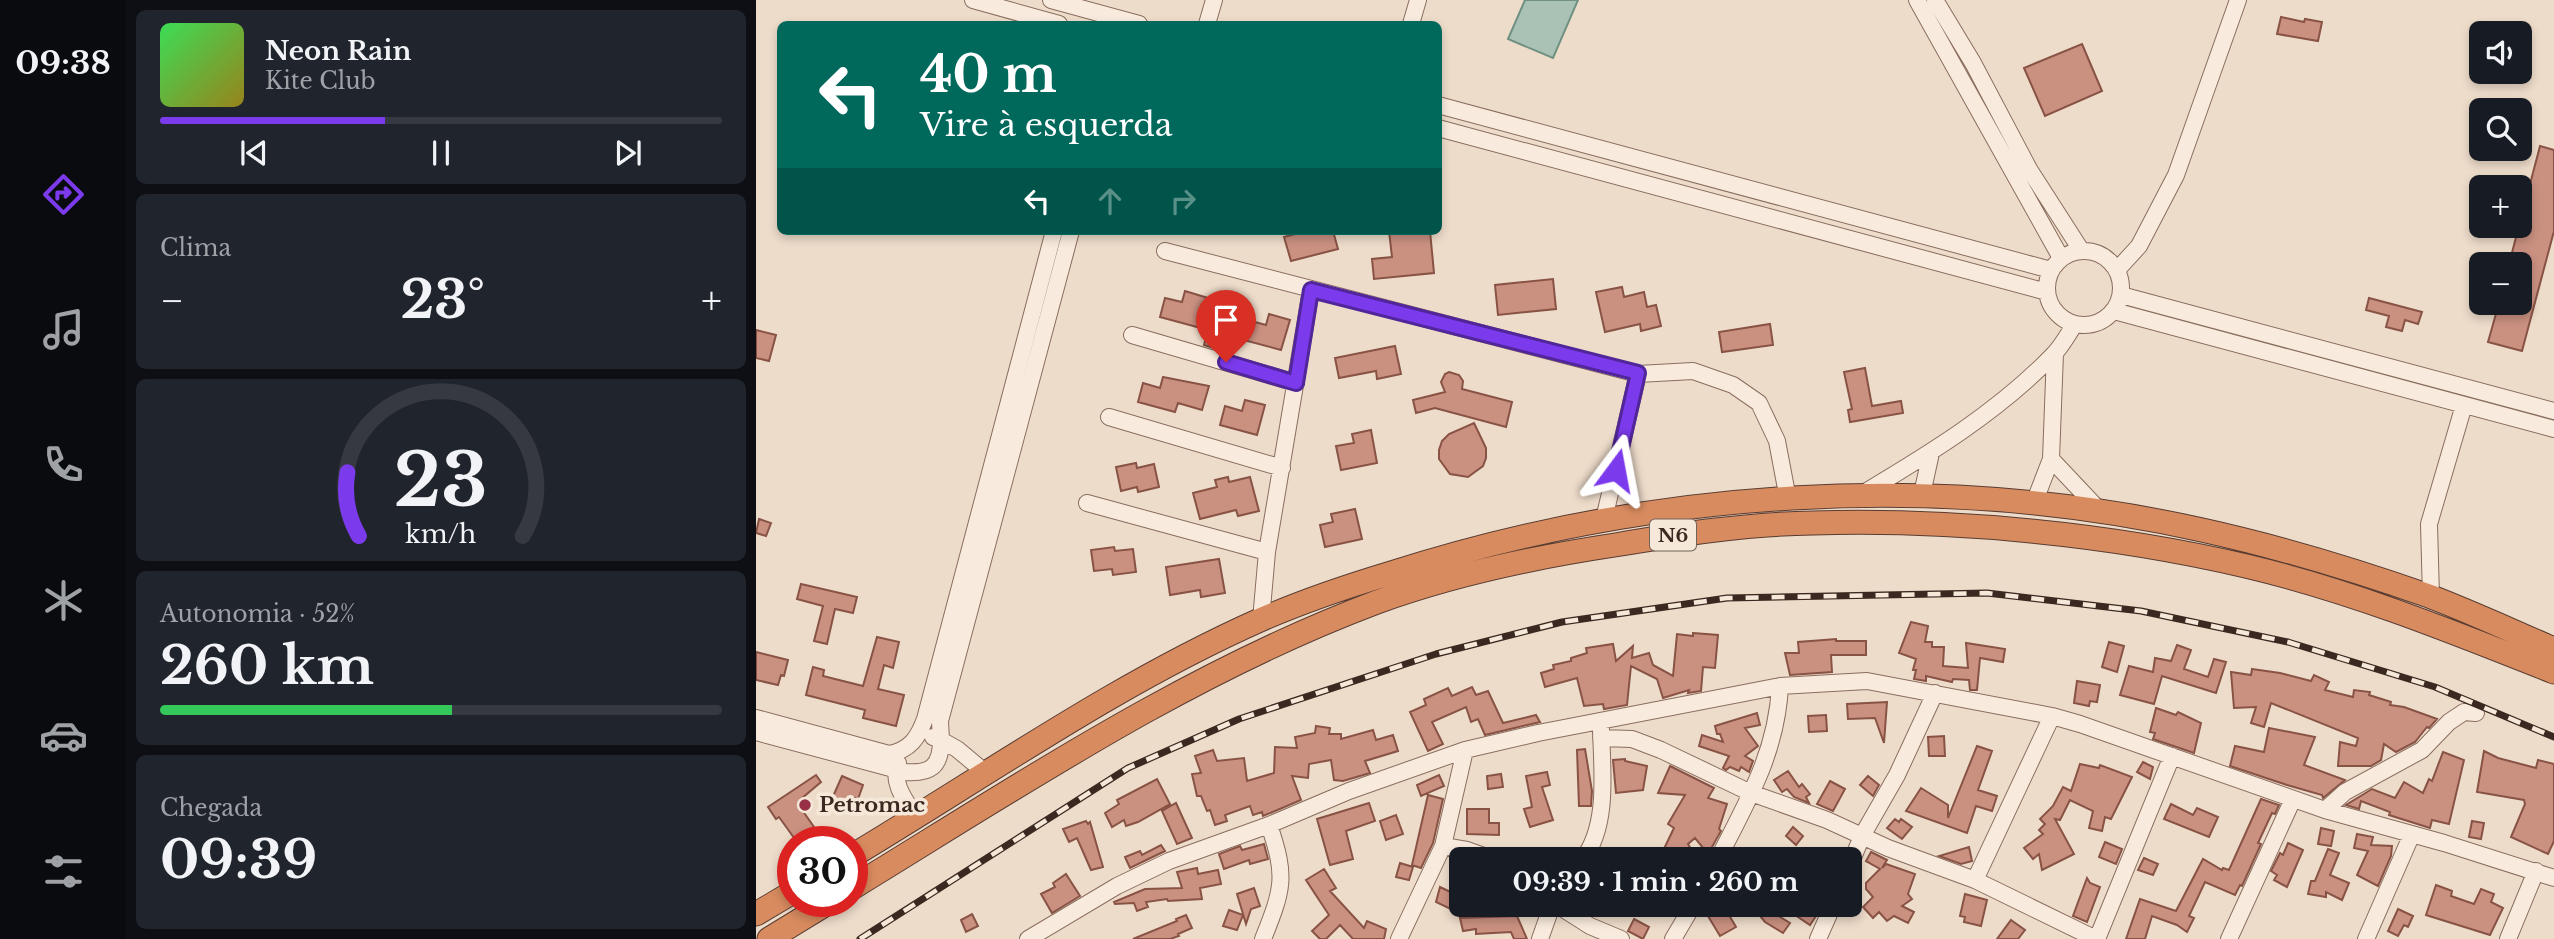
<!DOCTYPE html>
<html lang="pt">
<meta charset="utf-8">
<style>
:root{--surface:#171b24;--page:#20242c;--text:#f1f3f6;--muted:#9ea1a6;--line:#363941;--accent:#7c3aed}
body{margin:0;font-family:"Libre Baskerville",serif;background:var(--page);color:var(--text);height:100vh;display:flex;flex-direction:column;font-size:26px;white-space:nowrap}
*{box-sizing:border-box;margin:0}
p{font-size:23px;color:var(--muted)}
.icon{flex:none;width:38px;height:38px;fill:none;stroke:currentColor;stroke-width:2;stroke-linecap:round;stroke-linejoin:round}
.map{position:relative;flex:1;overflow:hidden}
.sheet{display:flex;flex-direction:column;gap:10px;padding:10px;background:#0d0f14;width:630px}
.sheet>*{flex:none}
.hud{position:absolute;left:21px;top:21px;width:665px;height:214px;border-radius:10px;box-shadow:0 4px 10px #0003;background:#00695c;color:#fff;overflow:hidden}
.tools{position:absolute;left:1713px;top:21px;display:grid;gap:14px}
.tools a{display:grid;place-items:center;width:63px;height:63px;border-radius:10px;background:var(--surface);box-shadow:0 4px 10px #0003;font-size:35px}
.speed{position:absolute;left:21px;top:826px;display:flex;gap:14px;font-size:35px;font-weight:700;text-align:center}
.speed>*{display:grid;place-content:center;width:91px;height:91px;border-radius:50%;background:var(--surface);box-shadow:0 4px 10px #0003;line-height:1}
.speed .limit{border:10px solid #d22;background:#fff;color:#111}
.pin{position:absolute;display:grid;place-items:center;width:60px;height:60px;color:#fff;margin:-72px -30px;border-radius:50% 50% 50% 0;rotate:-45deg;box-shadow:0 0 7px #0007}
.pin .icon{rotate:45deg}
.me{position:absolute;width:77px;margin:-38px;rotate:13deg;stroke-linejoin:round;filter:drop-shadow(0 0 5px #0008)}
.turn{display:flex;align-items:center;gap:24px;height:147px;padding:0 28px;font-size:32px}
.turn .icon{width:91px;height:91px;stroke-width:2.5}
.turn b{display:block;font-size:49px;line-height:60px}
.lanes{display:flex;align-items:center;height:66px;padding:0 28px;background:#0003;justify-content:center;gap:35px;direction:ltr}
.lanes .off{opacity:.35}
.big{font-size:52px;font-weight:700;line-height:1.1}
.sheet .card{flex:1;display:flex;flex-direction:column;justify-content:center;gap:10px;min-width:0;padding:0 24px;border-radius:10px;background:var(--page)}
.sheet .dial{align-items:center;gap:0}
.dial svg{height:182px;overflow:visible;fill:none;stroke:var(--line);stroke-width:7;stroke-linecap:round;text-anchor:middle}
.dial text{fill:var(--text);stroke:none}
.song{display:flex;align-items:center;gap:21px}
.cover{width:84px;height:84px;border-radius:10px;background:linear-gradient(135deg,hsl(130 70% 55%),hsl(50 70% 35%))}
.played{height:7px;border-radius:4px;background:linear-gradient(90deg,var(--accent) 40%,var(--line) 40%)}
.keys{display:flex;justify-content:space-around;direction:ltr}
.heat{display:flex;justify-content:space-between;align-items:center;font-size:38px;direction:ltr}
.charge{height:10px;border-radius:5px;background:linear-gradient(90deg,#34c759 52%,var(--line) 0)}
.trip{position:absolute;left:693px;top:847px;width:413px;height:70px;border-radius:10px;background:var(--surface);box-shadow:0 4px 10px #0003;font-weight:700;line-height:70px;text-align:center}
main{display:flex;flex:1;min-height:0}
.menu{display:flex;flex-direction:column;width:126px;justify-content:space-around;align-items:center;background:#090b0e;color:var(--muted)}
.menu .icon{width:49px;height:49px}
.menu .active{color:var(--accent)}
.menu b{font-size:32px;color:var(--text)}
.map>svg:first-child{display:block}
.water{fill:#aac2b6;stroke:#709182;stroke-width:2}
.building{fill:#ca9181;stroke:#885345;stroke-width:2}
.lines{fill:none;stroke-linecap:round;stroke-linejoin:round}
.minor-casing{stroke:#8a6d5e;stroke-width:18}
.highway-casing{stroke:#583c32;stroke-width:25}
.minor{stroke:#f8ebdd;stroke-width:16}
.highway{stroke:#d88b5f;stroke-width:23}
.rail-casing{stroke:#3b2921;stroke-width:7}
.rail{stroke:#f5e8d9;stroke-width:4.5;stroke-dasharray:13;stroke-linecap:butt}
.route-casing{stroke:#51269a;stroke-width:18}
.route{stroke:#7c3aed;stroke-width:12}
.poi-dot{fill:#973045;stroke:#f5e8d9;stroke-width:2.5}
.labels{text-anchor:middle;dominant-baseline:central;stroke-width:7;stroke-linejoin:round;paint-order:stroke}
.shield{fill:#f5e8d9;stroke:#736258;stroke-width:2}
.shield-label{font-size:19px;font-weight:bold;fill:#3b2921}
.poi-label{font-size:21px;font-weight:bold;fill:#3b2921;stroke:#f5e8d9;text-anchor:start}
</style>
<main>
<nav class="menu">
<b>09:38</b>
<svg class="icon active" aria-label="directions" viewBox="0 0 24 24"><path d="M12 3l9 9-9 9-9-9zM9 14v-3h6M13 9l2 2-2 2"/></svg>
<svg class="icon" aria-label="music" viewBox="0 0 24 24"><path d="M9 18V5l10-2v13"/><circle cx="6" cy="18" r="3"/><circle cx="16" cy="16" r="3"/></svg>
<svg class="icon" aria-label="phone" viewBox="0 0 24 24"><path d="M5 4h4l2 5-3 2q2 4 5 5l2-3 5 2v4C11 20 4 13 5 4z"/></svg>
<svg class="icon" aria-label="climate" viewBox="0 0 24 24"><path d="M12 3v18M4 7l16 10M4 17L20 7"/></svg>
<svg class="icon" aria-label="car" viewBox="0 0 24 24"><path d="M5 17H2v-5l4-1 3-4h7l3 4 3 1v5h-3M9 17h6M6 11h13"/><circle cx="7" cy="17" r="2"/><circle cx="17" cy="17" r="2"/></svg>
<svg class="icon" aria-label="filters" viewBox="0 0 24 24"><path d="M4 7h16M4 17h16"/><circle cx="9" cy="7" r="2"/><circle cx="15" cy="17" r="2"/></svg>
</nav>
<section class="sheet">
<div class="card">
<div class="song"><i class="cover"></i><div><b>Neon Rain</b><p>Kite Club</p></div></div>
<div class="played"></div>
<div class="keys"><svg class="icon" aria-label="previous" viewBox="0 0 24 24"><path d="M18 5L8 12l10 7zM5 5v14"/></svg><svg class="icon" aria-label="pause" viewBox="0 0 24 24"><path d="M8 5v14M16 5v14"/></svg><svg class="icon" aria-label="next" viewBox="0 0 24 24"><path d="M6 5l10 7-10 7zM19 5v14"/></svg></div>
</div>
<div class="card"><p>Clima</p>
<div class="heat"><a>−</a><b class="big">23°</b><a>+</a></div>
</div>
<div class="card dial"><svg viewBox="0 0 100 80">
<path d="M14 69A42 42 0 1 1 86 69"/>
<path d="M14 69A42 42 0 0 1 9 41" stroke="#7c3aed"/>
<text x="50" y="56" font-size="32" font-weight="700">23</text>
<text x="50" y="72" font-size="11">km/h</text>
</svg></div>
<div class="card"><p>Autonomia · 52%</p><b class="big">260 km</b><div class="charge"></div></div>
<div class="card"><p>Chegada</p><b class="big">09:39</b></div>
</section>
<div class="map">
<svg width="1798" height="939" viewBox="0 0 1798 939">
<rect width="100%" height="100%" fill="#eedcca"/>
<path class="water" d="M769,0h53l-25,58 -45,-19z"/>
<path class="building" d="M1525,17l23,5 1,-3 17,3 -4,19 -41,-7z
M1326,44l20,47 -57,25 -21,-48z
M1784,146l14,4v81l-32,120 -34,-9 11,-39h21v-39h-11z
M551,231h26l5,18 -47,12 -7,-24z
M633,231h41l4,42 -60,6 -2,-20 20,-2z
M797,279l3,30 -58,6 -3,-30z
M866,287l2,10 20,-5 3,15 9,-2 5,21 -20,5 -1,-7 -35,8 -9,-40z
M429,291l46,14 -2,10 37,10 3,-11 21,6 -9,30 -56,-15 -4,15 -17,-5 4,-15 -48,-13 5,-19 17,4z
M1613,298l53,14 -4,12 -13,-4 -3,11 -16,-4 3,-11 -23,-6z
M1014,324l3,21 -51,7 -3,-20z
M0,330l20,5 -7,26 -13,-3z
M639,346l6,28 -24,5 -1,-8 -37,7 -4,-20z
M1109,368l7,38 29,-5 2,12 -53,9 -2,-12 4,-1 -8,-37z
M693,372l10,3 4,6 -1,8 50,13 -6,25 -71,-19 -19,5 -3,-13 32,-8 -4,-10 4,-8z
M407,377l46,9 -7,24 -24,-7 -3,9 -37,-10 5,-19 17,5z
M489,400l20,5 -8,30 -37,-10 5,-19 17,5z
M718,423l12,25v10l-3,8 -15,11 -18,-3 -11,-15v-9l3,-9 7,-7z
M615,430l6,33 -36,7 -5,-24 18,-3 -2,-9z
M380,463l1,5 17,-4 5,23 -21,5 -1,-5 -16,4 -5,-24z
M472,477l1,5 21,-5 9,34 -21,5 -2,-6 -36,9 -7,-26 24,-6 -2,-7z
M599,509l7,30 -37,8 -5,-22 13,-3 -2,-8z
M3,519l12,4 -5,13 -10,-3z
M358,547l1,4 18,-2 3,23 -23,3 -1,-6 -18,2 -3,-21z
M463,559l6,34 -24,4 -1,-7 -30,5 -4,-28z
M45,584l56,13 -4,16 -18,-4 -8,35 -13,-3 9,-35 -26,-7z
M1155,622l17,4 -3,16h7v5h12l-1,19 25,2 -2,-25 39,6 -2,13 -23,-4 -3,32h-7l-1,-10 -16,-1 -1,3 -26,-6v5l-12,-2 2,-9h-3l3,-11 -17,-6z
M937,633l25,2 -3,33 -12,-1 -2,24 -13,2 1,-3 -26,8 -6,-19 -26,-13 -4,39 -23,4 -1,-5 -19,2 -7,-28 -32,9 -4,-14 13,-4 -1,-4 18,-4v-3l16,-5 -1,-5 27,-4 3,17 17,-15 -1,12 17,-5 4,12 20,11 4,-42 16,2z
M121,637l22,5 -6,26 -9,-3 -6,24 26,6 -8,31 -33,-8 2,-8 -59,-15 7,-28 11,3 -1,6 40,10z
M1080,639v2h30v14h-35l1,17 -42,3 -5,-22h14l-1,-11z
M1353,642l15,4 -7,26 -15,-5z
M1421,645l14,5 -7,19 24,8 6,-18 12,3 -10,31 -54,-17 -8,28 -34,-9 9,-29 24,6 2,-14 16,3z
M0,652l32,8 -4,16 -3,-1 -3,10 -22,-5z
M1496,669l28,4 31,8 3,-6 15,7 -4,8 28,7 1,-7 16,2 -1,3 22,7 -1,3 14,2 33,12 -8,9 -2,-1 -12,15 -19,10 -12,-8 -3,16 -10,6h-33l2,-24 16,4 2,-8 -87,-35 -7,24 -13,-4 5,-16 -22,1 -3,-36 20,3z
M1321,681l23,4 -3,17 -7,-1 -1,5 -15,-3z
M716,687l4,8 12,-4 15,32 33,-8 4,7 -55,13 -7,-16 -7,3 -5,-15 -34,15 11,22 -15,7 -18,-39 16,-7 -2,-6 24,-11 4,8z
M1131,702l-3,41 -9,-25 -27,1 -1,-15z
M1400,708l20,7 2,-3 23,11 -7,30 -41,-14 2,-6 -5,-1z
M1001,713l3,12 -15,3 13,18 -13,10 8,5 -4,11 -8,-5 -2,4 -9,-4 -4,3 -3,-2 6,-12 -30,-10 3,-11 21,7 -3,-8h-3l-2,-8z
M1070,715l1,16 -18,1 -1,-16z
M560,726l14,2 -1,6h12v5l32,-9 3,10 17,-5 5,16 -33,10 5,12 -27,8 -9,-1 -3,-20 -22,4 -1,14 -16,-2 9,24 -38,16 -1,-4 -9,3 -3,-9 -25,9 2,6 -12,4 -5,-15 -3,1 -6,-15h-4l-5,-22 9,-1 -6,-17 18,-6 4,11 27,-3 3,23 27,-8 1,-26 22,1 -2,-11 20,-4z
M1513,728l46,9 -11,28 41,15 -22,18 -1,-3 -35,-10 -57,-19 5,-20 29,6z
M1188,736l1,20h-16l-1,-19z
M1221,746l15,5 -14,39 19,6 -5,15 -16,-5 -9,27 -61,-22 15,-23 27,17v13z
M829,749l7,42 -1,15h-12l-2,-56z
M1728,751l14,7 38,10 2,-8 16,4v77l-6,13 -37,-17 14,-33 -1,-4 -47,-8z
M1687,752l21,8 -15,64 -17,-4 -2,8 -41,-13 1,-3 -29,-11 -2,8 -13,-4 26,-16 23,9 9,-16 19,11 6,-14 3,2z
M869,759v2l22,5 -4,24 -27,3 -3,-33z
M1387,762l10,5 -3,12 -13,-7z
M1324,764l19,4 1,-3 32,12 -21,42 -6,-2 -3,14 -13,-3 4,-17 -23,-11 -10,20 -5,-1 19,35 -32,16 -3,-16 -6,5 -9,-11 19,-14 -4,-4 6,-6 -5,-5 13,-13 10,-19 8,4z
M914,766l44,22 -6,10 19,6 -8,25 2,2 -13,23 -13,-16 -7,6 9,15h-38l15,-31 -6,-4 17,-29 -27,-2z
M1032,771l11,16 3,-3 8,10 -4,3 3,6 -15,-6 -7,-8 -5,3 -8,-12z
M791,772l3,13 -8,2 11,33 -23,7 -6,-18 8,-2 -6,-31z
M745,774l2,13 -15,2 -1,-13z
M60,775l5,7 -20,17 1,2 -4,3 23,33 -6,5h-18l-18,-25 -3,2 -8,-12z
M683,775l5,11 -23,10 -4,-11z
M86,776l21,9 -5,14 -9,-3 -2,11 -16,-6z
M1112,776l11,9 -6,11 -13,-11z
M401,779l13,25 -32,18 -12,4 -2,-6 -12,7 -7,-14 14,-9 -2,-4z
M1074,781l15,8 -12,22 -16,-7z
M672,795l15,4 -10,44 -12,25 -9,-3z
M1505,799l18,6 -4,9 -3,-1 -14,30 3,1 -19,42 -2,-1 -5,10 -30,-13 -16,34 5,2 -7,14 -10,-7 -25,-9 -7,23h-19l14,-40 36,12 27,-52 19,11 1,-2 6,2z
M420,803l16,35 -15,6 -15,-33z
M613,803l6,18 -29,10 7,28 -23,6 -13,-46z
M1415,804l22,11 4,-7 21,9 -9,20 -45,-18z
M711,809h22v14h10v12l-32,-1z
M640,815l7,19 -17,6 -6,-19z
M1139,819l4,3 2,-3 11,8 -10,12 -15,-11z
M330,821l2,3 2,-2 13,45 -12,3 -14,-32 -8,4 -6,-13z
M1716,821l12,2 -3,16 -12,-2z
M1037,827l10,9 -7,9 -10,-9z
M1565,828l13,3 -3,15 -13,-2z
M1601,834l16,3 -2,8 21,1 -1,10 -13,30 -21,-11 11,-24 -14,-3z
M1349,842l17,7 -6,15 -17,-7z
M1532,843l15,7 -16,37 -13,-7 3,-5 -6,-4 9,-18 3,2z
M508,844l4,15 -18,5 -1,-4 -25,9 -5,-15 21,-8 2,4z
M405,845l4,6 -35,17 -5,-11 15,-6 2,4z
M1213,847l3,14 -11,3 -22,-8z
M1572,849l11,4 -9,22 19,8 -7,17 -16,-8v5l-18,-3 3,-13h4z
M1115,852l16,8 -5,8 4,-4 29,10 -7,20 4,5 -10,7 12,6 -6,11 -14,-7 -7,5 -8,-9 -6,6 -10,-11 10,-10 -7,-8v-6l14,-14 -14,-8z
M1388,858l14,6 -5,11 -15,-5z
M644,863l13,4 -4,13 -13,-3z
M441,868l1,6 20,-4 3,14 -21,4 2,11 -34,2 -1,-2 -21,3 2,5 -11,4 -3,-8 -19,1 -1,-2 31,-13 37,-1 -5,-16z
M568,869l12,19 -6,3 34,37 3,-7 19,8 -2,10h-31l-13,-14 -14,14h-6l-8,-8 17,-16 -23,-35z
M310,874l14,22 -28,17 -11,-19 14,-7 -2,-4z
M1331,878l3,5 10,4 -13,35 -14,-6z
M1680,885l16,6 -1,5 23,8 7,-15 13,5 -3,8 12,6 -13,27 -64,-20z
M684,887l21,10v17l-25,-12z
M498,888l6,18 -9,3 -5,15 -9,-30z
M1209,894l22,6 -6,26 -17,-4 1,-5 -5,-1z
M959,905h8l13,22 -16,9 -15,-25z
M995,905h18l8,10 13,8 -7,10 -18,-11z
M1046,905l16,8 -8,12 -15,-10z
M1642,909l15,7 -5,11 -4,-2 -6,11 -10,-5z
M473,910l14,5 -6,15 -14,-4z
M216,914l6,12 -12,6 -5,-12z
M430,915l6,13 -14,6 1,2 -9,3h-37l44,-18 -1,-2z
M761,916l10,23h-13l-3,-7 -35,2v-5l-13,2 -3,-13z
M878,919l15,8 -6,12 -15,-8z
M1255,920l14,10 -7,9h-21z"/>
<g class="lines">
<g class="minor-casing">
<path id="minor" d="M217,0l86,24
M295,0l88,24
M1161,0l144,258
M1179,0l38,63 56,106 52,81
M451,24l7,-24
M655,24l7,-24
M682,105l613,165
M682,128l609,164
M1291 288a37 37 0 1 1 74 0a37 37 0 1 1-74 0Z
M409,251l473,123 55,-3 40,14 26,18 18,38 11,58
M1361,270l22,-24 37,-71 62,-175
M1365,295l433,116
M1358,311l440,118
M376,335l164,48
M353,417l173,51
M1295,459l50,53
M1106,494c67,-40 136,-82 191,-139 9,-9 15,-21 22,-31
M1166,494l9,-41
M331,503l180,49
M1278,503l17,-44 4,-106
M848,519l34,-145
M1675,597l-2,-73 35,-119
M505,620l6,-68 44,-262
M0,718l133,36c21,-4 29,-16 36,-35l129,-488
M0,732l149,40c25,2 36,-5 36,-32l-8,-3
M845,738l31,1 29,11 90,43 76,27 61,28 87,32 121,59
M142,763c-7,21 8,38 18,54
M231,774l-30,-25 -16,-9 -1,-19 131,-490
M1569,810l20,-18 77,-42 27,-28 15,-10 12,1
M687,846l24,4 25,9
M827,859c26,-34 19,-89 18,-130
M962,859c29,-57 59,-107 62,-173
M1094,865l12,-29 35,-61 38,-82
M1219,880l77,-164
M801,905l33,21 31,13
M272,939l89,-53 52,-25 100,-36 80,-34 116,-41 73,-17 242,-47 87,-5 185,35 28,8 245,86 119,33 110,35
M507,939c20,-50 24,-62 6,-114
M643,939l44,-93 22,-96
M784,939l12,-34
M917,939l20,-34
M1062,939l15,-34
M1341,939l75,-183
M1473,939l64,-140
M1610,939l46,-105
M1752,939l28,-68"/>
</g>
<g class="highway-casing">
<path id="highway" d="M96,856c135,-81 264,-172 408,-236 41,-18 85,-33 128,-46 261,-84 546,-104 814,-44 77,17 153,40 227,66 42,16 83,35 125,53
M96,888c170,-104 338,-216 525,-286 77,-28 158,-45 238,-57 65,-11 132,-21 198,-22 140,-4 297,11 433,43 106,25 207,66 308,106
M0,914l37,-22
M13,939l62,-38"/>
</g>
<use href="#minor" class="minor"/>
<use href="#highway" class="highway"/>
<g class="rail-casing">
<path id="rail" d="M104,939l268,-171 111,-49 197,-65 126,-32 165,-24 260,-5 154,18 147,31 147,45 119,50"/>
</g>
<use href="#rail" class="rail"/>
</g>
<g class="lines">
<g class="route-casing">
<path id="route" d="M470,362l70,21 15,-93 327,83 -22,97"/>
</g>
<use href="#route" class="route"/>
</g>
<circle class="poi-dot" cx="49" cy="805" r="7"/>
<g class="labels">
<rect class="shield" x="894" y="519.5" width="46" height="31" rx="5"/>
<g class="shield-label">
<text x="917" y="535">N6</text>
</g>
<g class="poi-label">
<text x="63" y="805">Petromac</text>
</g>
</g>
</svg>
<div class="tools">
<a><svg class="icon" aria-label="sound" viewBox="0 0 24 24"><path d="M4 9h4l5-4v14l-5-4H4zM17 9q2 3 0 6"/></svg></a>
<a><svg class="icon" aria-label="search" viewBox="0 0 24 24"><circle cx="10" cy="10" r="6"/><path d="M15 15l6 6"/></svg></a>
<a>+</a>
<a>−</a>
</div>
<div class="speed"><div class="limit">30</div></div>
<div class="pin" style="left:470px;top:362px;background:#d93025"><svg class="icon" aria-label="arrive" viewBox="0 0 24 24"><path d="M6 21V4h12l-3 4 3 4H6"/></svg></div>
<svg class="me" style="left:860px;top:470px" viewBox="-20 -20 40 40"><path d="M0-17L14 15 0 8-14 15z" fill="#7c3aed" stroke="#fff" stroke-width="4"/></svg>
<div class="trip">09:39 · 1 min · 260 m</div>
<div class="hud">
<div class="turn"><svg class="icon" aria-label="left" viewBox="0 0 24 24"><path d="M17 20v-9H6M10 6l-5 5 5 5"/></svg><div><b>40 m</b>Vire à esquerda</div></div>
<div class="lanes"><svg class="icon" aria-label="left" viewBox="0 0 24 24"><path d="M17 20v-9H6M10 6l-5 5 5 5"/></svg><svg class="icon off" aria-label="ahead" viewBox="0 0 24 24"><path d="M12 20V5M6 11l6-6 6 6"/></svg><svg class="icon off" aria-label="right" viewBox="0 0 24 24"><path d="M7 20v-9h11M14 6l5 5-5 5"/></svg></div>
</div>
</div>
</main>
